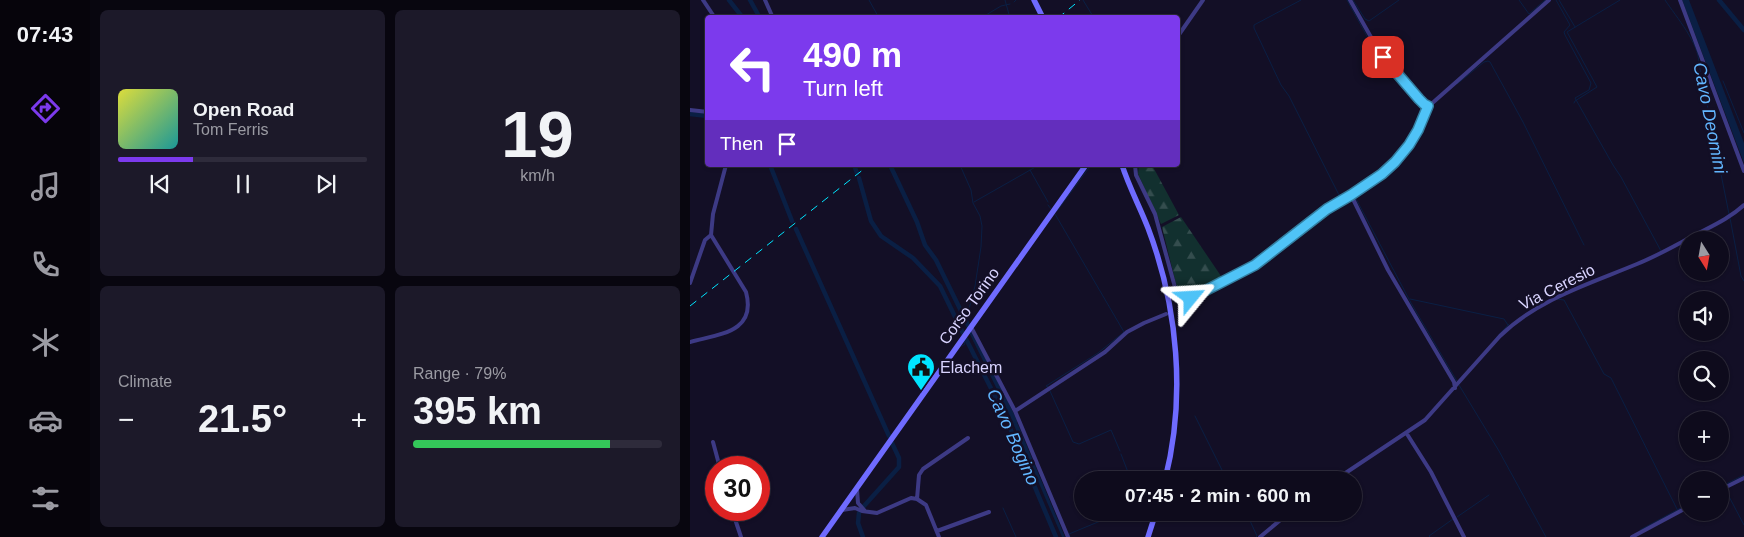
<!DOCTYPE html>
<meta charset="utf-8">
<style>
:root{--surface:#0e0b1c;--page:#1c1929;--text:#f1f3f6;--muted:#9b9ba3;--line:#2e2b3b;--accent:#7c3aed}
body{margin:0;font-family:Arial,sans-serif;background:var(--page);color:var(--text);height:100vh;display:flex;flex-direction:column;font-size:19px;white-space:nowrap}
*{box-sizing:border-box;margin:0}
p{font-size:16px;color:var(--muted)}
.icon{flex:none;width:28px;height:28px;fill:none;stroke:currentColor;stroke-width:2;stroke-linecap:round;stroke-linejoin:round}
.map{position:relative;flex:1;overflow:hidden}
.panel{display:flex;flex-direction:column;gap:10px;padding:10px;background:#08060f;width:600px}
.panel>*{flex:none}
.top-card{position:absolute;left:15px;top:15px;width:475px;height:152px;border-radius:5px;box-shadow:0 1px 4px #0004,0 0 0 1px var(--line);background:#7c3aed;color:#fff;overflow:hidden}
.needle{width:32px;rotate:169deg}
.buttons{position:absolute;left:989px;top:231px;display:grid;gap:10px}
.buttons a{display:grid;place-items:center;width:50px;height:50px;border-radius:50%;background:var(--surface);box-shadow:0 1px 4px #0004,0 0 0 1px var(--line);font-size:25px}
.speed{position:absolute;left:15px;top:456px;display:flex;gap:10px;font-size:25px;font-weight:700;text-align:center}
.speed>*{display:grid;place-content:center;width:65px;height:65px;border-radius:50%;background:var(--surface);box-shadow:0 1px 4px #0004,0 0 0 1px var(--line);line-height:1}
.speed .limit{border:8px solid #d22;background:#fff;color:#111}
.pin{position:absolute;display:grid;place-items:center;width:42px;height:42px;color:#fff;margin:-21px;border-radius:10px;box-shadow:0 2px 8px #0006}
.me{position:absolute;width:55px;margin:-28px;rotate:63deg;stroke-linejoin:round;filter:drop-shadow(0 0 4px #0008)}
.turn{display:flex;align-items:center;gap:18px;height:105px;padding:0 15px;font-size:22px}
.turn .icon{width:65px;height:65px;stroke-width:2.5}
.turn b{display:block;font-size:35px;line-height:42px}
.then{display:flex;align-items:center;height:48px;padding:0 15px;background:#0003;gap:10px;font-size:19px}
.big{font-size:38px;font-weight:600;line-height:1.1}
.panel .card{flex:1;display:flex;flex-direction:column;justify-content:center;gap:8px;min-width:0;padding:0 18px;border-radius:8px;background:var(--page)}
.panel .dial{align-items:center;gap:0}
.dial b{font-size:65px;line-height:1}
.song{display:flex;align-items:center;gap:15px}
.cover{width:60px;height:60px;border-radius:8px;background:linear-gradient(135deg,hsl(60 70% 55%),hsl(180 70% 35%))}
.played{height:5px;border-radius:2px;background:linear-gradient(90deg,var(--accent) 30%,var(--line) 30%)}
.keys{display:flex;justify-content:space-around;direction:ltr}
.heat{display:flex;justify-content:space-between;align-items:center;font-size:28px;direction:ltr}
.charge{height:8px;border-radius:4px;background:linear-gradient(90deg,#34c759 79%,var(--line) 0)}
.panel .tiles{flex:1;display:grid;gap:10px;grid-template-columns:repeat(2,1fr)}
.trip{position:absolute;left:384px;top:471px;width:288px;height:50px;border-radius:25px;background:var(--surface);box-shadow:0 1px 4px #0004,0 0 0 1px var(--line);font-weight:600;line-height:50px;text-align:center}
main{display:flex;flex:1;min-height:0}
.menu{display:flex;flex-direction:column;width:90px;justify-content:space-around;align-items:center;background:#06040b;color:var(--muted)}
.menu .icon{width:35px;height:35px}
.menu .on{color:var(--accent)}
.menu b{font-size:22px;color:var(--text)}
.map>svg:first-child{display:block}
.forest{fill:url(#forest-firs)}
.water{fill:#0a1f44}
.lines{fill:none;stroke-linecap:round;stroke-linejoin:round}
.stream{stroke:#0a1f44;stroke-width:1}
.canal{stroke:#0a1f44;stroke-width:4.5}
.minor{stroke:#3d3a85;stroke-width:4}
.secondary{stroke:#6f6bff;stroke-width:5.5}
.rail{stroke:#00e5ff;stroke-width:1;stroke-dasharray:8 6;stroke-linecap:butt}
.route-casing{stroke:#337fa1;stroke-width:12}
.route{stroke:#4fc3f7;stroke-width:9}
.labels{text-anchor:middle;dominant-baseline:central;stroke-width:5;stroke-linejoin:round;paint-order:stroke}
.street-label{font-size:16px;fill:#d9d4ff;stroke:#130f26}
.poi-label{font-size:16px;fill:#d9d4ff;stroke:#130f26;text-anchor:start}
.water-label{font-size:18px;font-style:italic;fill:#62b6ff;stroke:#130f26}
</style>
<main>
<nav class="menu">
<b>07:43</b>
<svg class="icon on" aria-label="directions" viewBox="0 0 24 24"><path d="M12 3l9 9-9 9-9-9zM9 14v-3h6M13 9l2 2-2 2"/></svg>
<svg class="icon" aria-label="music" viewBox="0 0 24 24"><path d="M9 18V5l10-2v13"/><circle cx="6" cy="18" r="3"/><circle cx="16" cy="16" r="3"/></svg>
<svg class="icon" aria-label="phone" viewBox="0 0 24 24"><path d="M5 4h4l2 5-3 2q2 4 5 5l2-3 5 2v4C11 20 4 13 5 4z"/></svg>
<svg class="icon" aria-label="climate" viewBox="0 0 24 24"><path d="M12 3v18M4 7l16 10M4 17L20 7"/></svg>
<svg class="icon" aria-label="car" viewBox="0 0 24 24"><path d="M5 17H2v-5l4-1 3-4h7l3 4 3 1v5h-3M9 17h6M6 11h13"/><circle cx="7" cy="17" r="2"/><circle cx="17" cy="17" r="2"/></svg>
<svg class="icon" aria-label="filters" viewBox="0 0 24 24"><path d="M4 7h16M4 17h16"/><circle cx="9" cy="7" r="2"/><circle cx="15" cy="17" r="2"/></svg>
</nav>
<section class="panel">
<div class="tiles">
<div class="card">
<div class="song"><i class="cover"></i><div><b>Open Road</b><p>Tom Ferris</p></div></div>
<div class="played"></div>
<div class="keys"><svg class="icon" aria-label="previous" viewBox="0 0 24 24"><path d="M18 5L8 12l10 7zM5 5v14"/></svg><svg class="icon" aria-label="pause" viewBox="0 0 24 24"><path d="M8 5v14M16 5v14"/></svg><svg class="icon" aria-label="next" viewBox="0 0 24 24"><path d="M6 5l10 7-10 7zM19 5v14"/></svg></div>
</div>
<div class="card dial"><b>19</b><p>km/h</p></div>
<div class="card"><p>Climate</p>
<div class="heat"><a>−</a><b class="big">21.5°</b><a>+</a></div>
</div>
<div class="card"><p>Range · 79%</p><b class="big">395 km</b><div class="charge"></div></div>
</div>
</section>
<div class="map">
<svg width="1054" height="537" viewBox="0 0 1054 537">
<defs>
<pattern id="forest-firs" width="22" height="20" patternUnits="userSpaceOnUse" patternTransform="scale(1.25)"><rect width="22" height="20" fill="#12302f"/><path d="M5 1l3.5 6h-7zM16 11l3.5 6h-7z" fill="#344d4e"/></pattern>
</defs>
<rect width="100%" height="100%" fill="#130f26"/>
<path class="forest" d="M449,165h13l27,50 -18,9 -23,-50z
M491,217l42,62 -31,17 -8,1 -6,-5 -16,-65z"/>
<path class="water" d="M992,0h7l55,143v20z
M324,415l51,122h-3l-52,-121z"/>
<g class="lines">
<path class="stream" d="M179,0l10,18
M315,0l5,18
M393,0l11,18
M611,0l-47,25v3l27,57 8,11 50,99h3
M657,0l27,49 48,58
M663,0l12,19 4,2 30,-21
M829,0l10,14 16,-14
M866,0l14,25 -6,7 1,3 26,48 -2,7 -14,8 38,67 8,12 40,74
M869,0l16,27
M975,0c12,18 34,43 34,64l30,150
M324,2l2,-2
M291,18l20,-12 9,-2
M1033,81l21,52
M767,84l27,-22 4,-1 2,1 33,60 61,123
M884,103l1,-2 22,-14 -30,-55 53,-32
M270,165l11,25 2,13 7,13 2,10 -1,21 -6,39 -7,27
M340,170l18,32
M656,192l5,-2 1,2
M665,197l56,106 47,80
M284,202l65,-37
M358,205l3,4
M367,211l34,-46
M1040,218l11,58 3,5
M720,299l94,20 4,6
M866,299l8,1 40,74 7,4 66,131
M274,315l5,9
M806,338l13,-14
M272,346l3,-2 -1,-3
M769,385l40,66 47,86
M358,387l-2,-1 52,-33 26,-21 -69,-118
M360,391l23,51 6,2 32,-14 9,21
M505,416l32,64
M431,454l10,26
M1030,487l24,-12
M1035,489l19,36
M313,508l13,29
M556,512l11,24 -1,1
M767,517l32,-22
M950,530l48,-26
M380,537l-1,-3 53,-22
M740,537l-1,-1 24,-17"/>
<path class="canal" d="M39,0l14,18
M60,0l10,18
M1029,0l25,30
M0,114l18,2
M80,165l22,56
M164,165l3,8
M200,165l27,57 8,23 11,15 79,161
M169,178l12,43 10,15 32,22 27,28 23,47
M106,229l93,207
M276,339l38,75 52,123
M174,506l35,-39v-9l-7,-15
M169,513l-1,10 5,14"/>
<path class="minor" d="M13,0l12,18
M75,0l8,18
M660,0l26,46 43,53 5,5 5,2 120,-106
M990,0l64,171
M488,36l25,-36
M0,110l18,2
M445,165l1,10 19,39 21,77 6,7h9l64,-33 72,-56 44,-26 24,-21 7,-8 16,-24 11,-24
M661,195l37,75 66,112 1,6
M0,283l15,-43 6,-5
M281,327l44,84 53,126
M0,342c28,-8 67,-9 56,-50l-35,-57 2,-21 13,-49
M325,411l90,-59 22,-20 17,-9 22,-9
M717,434l24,38 33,65
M23,442l7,26
M645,480l90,-60 75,-84c38,-37 89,-52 137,-72 20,-8 39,-19 58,-29 17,-9 35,-17 49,-30
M167,490l1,13 7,8
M1030,490l24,-12
M227,499l2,-24 4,-6 45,-31
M42,510l9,27
M152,510l13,-2 7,3 15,2 34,-15 6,1 9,6 13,32
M247,531l52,-19
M570,537l30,-25
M942,537l56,-30"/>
<path class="secondary" d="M344,0l9,18
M432,165c7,22 18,42 26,63 30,79 38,170 17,252
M132,537l264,-372
M458,537l8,-25"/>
<path class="rail" d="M368,18l22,-18
M0,306l179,-141"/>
</g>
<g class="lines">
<g class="route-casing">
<path id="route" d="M501,298l64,-33 72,-56 24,-14 31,-21 13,-12 14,-17 9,-15 10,-24 -4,-2 -5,-5 -36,-42"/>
</g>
<use href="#route" class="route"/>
</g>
<defs>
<g id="civic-pin" transform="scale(1.4375)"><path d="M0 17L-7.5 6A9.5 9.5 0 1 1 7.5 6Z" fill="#00e5ff" stroke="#130f26"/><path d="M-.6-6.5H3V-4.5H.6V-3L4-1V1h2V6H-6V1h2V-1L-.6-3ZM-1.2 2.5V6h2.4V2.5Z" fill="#111"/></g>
</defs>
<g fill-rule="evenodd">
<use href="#civic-pin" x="231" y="367"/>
</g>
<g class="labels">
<g class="street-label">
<text transform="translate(867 287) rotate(-27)">Via Ceresio</text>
<text transform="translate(279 306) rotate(-54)">Corso Torino</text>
</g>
<g class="poi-label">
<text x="250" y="367">Elachem</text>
</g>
<g class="water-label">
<text transform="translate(1020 118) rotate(79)">Cavo Deomini</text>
<text transform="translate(323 437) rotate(66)">Cavo Bogino</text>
</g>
</g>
</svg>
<div class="buttons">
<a><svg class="needle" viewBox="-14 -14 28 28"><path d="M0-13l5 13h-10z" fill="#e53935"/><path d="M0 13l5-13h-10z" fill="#9b9ba3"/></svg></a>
<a><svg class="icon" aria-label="sound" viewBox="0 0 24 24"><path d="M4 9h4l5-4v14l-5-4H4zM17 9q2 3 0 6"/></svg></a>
<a><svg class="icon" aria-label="search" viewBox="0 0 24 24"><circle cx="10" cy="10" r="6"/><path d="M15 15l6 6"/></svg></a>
<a>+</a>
<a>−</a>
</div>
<div class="speed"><div class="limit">30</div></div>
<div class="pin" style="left:693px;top:57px;background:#d93025"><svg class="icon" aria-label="arrive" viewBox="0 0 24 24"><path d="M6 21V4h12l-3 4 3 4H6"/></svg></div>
<svg class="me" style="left:501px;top:298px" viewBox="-20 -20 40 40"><path d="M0-17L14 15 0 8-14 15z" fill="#4fc3f7" stroke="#fff" stroke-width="4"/></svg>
<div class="trip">07:45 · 2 min · 600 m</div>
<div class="top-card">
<div class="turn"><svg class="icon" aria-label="left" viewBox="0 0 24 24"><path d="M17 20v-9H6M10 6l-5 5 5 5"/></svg><div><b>490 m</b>Turn left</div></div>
<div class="then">Then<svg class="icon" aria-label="arrive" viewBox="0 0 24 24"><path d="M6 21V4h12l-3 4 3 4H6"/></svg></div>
</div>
</div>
</main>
